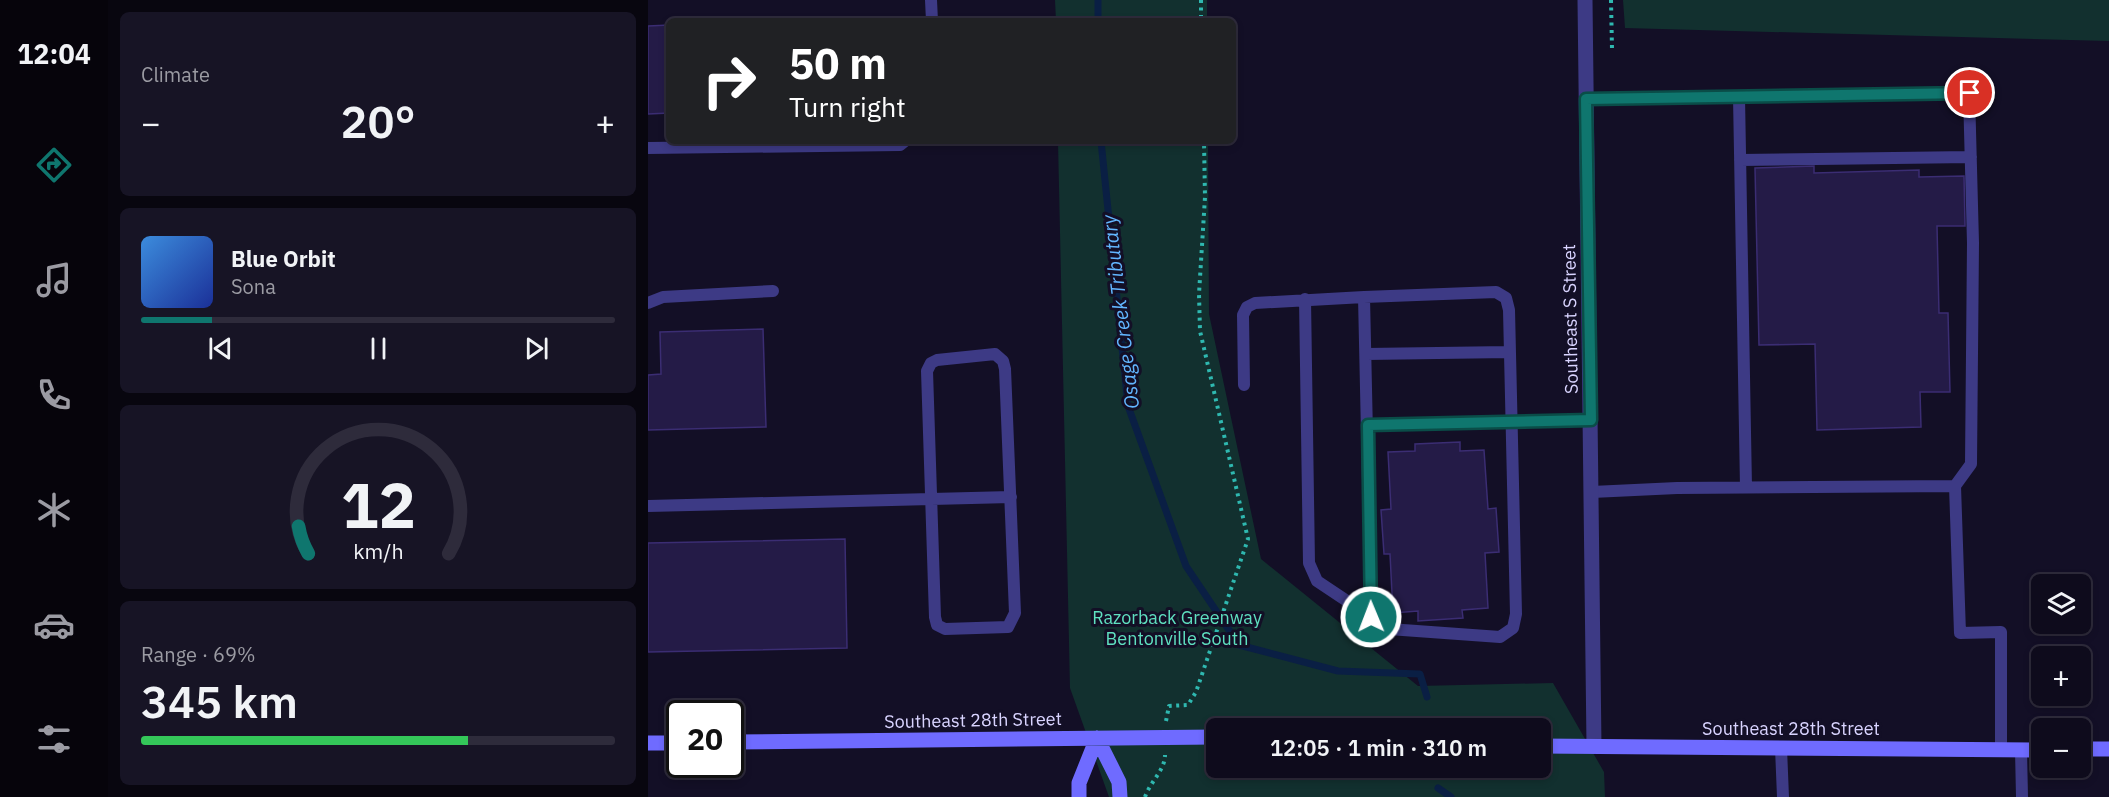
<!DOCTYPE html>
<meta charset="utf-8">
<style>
:root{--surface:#0e0b1c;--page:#171425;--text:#f1f3f6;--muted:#9b9ba3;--line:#2e2b3b;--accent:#0f766e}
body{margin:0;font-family:"IBM Plex Sans",sans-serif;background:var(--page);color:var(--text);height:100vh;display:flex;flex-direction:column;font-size:22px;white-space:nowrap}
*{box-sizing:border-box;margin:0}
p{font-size:20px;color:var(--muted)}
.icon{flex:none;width:33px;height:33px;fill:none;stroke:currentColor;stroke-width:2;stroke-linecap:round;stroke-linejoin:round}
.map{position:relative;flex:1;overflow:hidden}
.drawer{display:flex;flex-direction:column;gap:12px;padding:12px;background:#08060f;width:540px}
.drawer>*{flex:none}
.guide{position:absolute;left:18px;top:18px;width:570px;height:126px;border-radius:9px;box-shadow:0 3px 9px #0003,0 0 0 2px var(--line);background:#202124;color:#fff;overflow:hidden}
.fabs{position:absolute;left:1383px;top:574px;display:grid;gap:12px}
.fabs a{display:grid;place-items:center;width:60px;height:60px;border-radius:9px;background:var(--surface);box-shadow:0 3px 9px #0003,0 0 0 2px var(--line);font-size:30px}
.speed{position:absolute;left:18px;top:700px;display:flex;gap:12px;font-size:30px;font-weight:700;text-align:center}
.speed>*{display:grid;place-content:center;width:78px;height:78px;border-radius:50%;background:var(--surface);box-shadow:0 3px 9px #0003,0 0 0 2px var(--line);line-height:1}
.speed .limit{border:3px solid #111;border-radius:9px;background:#fff;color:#111}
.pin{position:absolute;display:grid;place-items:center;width:51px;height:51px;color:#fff;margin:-26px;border:3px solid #fff;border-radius:50%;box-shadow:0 2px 6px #0007}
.me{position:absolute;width:66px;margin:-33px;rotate:359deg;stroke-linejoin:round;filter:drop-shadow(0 0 4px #0008)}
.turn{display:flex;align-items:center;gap:21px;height:126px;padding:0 24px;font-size:27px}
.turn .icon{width:78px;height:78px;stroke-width:2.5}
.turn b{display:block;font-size:42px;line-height:51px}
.big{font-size:45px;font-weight:600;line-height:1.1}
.drawer .tile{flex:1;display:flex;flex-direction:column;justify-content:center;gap:9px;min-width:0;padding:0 21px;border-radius:9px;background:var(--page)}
.drawer .dial{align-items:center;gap:0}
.dial svg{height:156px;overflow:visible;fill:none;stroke:var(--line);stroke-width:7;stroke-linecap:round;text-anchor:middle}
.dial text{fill:var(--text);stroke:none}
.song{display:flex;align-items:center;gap:18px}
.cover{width:72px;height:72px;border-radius:9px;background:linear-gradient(135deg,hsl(210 70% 55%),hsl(230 70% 35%))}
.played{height:6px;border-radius:3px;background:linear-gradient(90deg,var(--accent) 15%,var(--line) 15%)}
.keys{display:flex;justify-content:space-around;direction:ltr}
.heat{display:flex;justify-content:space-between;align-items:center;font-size:33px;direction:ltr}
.charge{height:9px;border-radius:4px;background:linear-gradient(90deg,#34c759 69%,var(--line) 0)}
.trip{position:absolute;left:558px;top:718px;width:345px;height:60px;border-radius:9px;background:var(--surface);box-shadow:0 3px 9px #0003,0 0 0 2px var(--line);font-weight:600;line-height:60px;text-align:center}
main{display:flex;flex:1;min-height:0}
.tab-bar{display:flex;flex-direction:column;width:108px;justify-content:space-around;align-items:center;background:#06040b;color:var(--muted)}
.tab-bar .icon{width:42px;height:42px}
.tab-bar .on{color:var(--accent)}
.tab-bar b{font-size:27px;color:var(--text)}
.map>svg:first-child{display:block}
.green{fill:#12302f;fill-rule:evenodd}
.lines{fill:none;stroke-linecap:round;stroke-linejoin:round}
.stream{stroke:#0a1f44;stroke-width:7}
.building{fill:#241b47;stroke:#3b2d73;stroke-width:1.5}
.path{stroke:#2fb8b0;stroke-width:4;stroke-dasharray:3 4.5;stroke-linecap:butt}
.service{stroke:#3d3a85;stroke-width:12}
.tertiary{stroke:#3d3a85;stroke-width:15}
.secondary{stroke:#6f6bff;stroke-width:15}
.route-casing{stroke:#0a4d48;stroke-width:15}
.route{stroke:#0f766e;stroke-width:10}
.labels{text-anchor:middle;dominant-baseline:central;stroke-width:6;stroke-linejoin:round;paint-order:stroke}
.street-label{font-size:18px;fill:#d9d4ff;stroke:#130f26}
.park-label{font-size:18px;fill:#5fe0c0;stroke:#130f26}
.water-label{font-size:20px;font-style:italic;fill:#62b6ff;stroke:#130f26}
</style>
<main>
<nav class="tab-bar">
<b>12:04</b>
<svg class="icon on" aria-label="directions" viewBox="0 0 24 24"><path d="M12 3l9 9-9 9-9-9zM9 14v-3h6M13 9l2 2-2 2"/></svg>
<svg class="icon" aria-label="music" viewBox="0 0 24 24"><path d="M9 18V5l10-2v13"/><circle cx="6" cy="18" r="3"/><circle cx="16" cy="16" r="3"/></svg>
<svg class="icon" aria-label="phone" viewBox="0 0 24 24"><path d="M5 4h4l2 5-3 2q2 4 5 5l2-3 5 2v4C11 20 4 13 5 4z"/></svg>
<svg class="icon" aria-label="climate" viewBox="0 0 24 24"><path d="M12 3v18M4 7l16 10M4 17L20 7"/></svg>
<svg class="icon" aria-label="car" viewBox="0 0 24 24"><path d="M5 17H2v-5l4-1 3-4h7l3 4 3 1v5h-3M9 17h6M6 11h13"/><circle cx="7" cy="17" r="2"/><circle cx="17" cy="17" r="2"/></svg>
<svg class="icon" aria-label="filters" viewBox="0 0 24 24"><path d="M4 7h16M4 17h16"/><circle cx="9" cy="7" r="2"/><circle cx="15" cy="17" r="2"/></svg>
</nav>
<section class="drawer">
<div class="tile"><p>Climate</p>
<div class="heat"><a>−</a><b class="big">20°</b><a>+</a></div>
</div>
<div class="tile">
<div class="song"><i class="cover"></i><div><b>Blue Orbit</b><p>Sona</p></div></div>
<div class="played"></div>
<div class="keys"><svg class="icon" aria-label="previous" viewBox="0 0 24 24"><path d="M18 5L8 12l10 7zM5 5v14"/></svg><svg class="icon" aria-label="pause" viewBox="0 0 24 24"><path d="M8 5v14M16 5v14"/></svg><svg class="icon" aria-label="next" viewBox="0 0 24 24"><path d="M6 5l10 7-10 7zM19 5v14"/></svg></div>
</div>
<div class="tile dial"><svg viewBox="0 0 100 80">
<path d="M14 69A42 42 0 1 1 86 69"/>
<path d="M14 69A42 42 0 0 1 9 55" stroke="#0f766e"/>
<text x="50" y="56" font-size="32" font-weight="700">12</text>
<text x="50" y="72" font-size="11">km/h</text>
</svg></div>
<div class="tile"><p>Range · 69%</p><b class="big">345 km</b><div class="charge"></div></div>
</section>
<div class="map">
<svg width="1461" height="797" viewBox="0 0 1461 797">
<rect width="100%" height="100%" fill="#130f26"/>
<path class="green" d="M407,0h152v21h-151z
M975,0h486v41l-484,-13z
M410,141h150l1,173 52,245 157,127 135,-3 51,89 1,25h-496l-39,-109zM568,729h324v39h-324z"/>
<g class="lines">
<path class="stream" d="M450,0v21
M453,141l27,265 58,160 53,79 99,26 82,3 7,23
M790,788l13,9"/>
</g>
<path class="building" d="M21,25v88l-21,1v-88z
M1166,166v7l105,-3v7l45,-1 1,50h-28l2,87h9l2,79h-30l1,35 -104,3 -2,-86 -56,1 -4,-177z
M115,329l3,98 -118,3v-55l13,-1 -1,-42z
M812,442v9l24,-1 4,59 8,-1 3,44 -14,1 3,55 -26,2 1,8 -45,3v-10l-25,2 -3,-59h-6l-3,-44 10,-1 -3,-57 27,-1v-7z
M197,539l2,109 -199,4v-109z"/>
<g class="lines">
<path class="path" d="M553,0v21
M963,0l1,49
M518,721l3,-15 19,-1 8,-13 52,-153 -48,-208 -1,-37 6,-97 -1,-56
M497,797c5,-15 20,-27 20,-42"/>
<path class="service" d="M283,0l1,21
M1091,97l7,390
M938,99l383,-6 4,150 -2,221 -16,22 5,147 41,-1v117
M0,148l252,-3 5,-4
M1092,160l231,-3
M657,299l4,264 8,18 72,48 111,8 13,-9 3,-14 -7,-304 -3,-12 -10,-6 -132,5 7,320
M0,303l15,-6 110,-6
M347,354l8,7 2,8 10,244 -7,14 -63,2 -8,-4 -2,-8 -8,-246 4,-8 6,-3z
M718,354l143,-2
M596,385l-1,-70 4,-8 8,-4 109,-6
M720,425l223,-5
M944,492l85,-4 278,-2
M0,506l363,-9
M1133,748l2,49
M1373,750l1,47"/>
<path class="tertiary" d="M937,0l9,746"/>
<path class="secondary" d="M449,738l22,44 1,15
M82,742l486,-5
M0,743h32
M892,746l502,4
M1432,749h29
M431,797v-14l18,-45"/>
</g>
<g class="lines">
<g class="route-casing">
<path id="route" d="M723,617l-3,-192 223,-5 -5,-321 384,-6"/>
</g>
<use href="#route" class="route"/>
</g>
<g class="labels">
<g class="street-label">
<text transform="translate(922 319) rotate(-91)">Southeast S Street</text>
<text transform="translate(325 720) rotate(-1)">Southeast 28th Street</text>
<text x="1143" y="728">Southeast 28th Street</text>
</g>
<g class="park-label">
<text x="529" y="617">Razorback Greenway<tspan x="529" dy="21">Bentonville South</tspan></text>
</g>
<g class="water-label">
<text transform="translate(472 312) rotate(-97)">Osage Creek Tributary</text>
</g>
</g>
</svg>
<div class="fabs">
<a><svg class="icon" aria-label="layers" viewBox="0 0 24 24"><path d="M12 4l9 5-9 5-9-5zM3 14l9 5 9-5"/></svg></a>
<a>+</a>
<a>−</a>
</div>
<div class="speed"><div class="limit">20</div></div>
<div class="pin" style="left:1322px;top:93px;background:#d93025"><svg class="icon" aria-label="arrive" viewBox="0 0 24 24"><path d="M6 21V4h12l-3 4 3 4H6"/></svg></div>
<svg class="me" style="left:723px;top:617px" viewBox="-20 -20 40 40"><circle r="17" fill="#0f766e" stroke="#fff" stroke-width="3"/><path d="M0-11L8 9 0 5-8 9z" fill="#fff"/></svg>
<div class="trip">12:05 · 1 min · 310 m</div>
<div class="guide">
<div class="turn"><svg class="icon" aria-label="right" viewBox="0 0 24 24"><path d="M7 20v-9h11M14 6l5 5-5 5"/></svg><div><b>50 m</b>Turn right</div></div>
</div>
</div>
</main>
